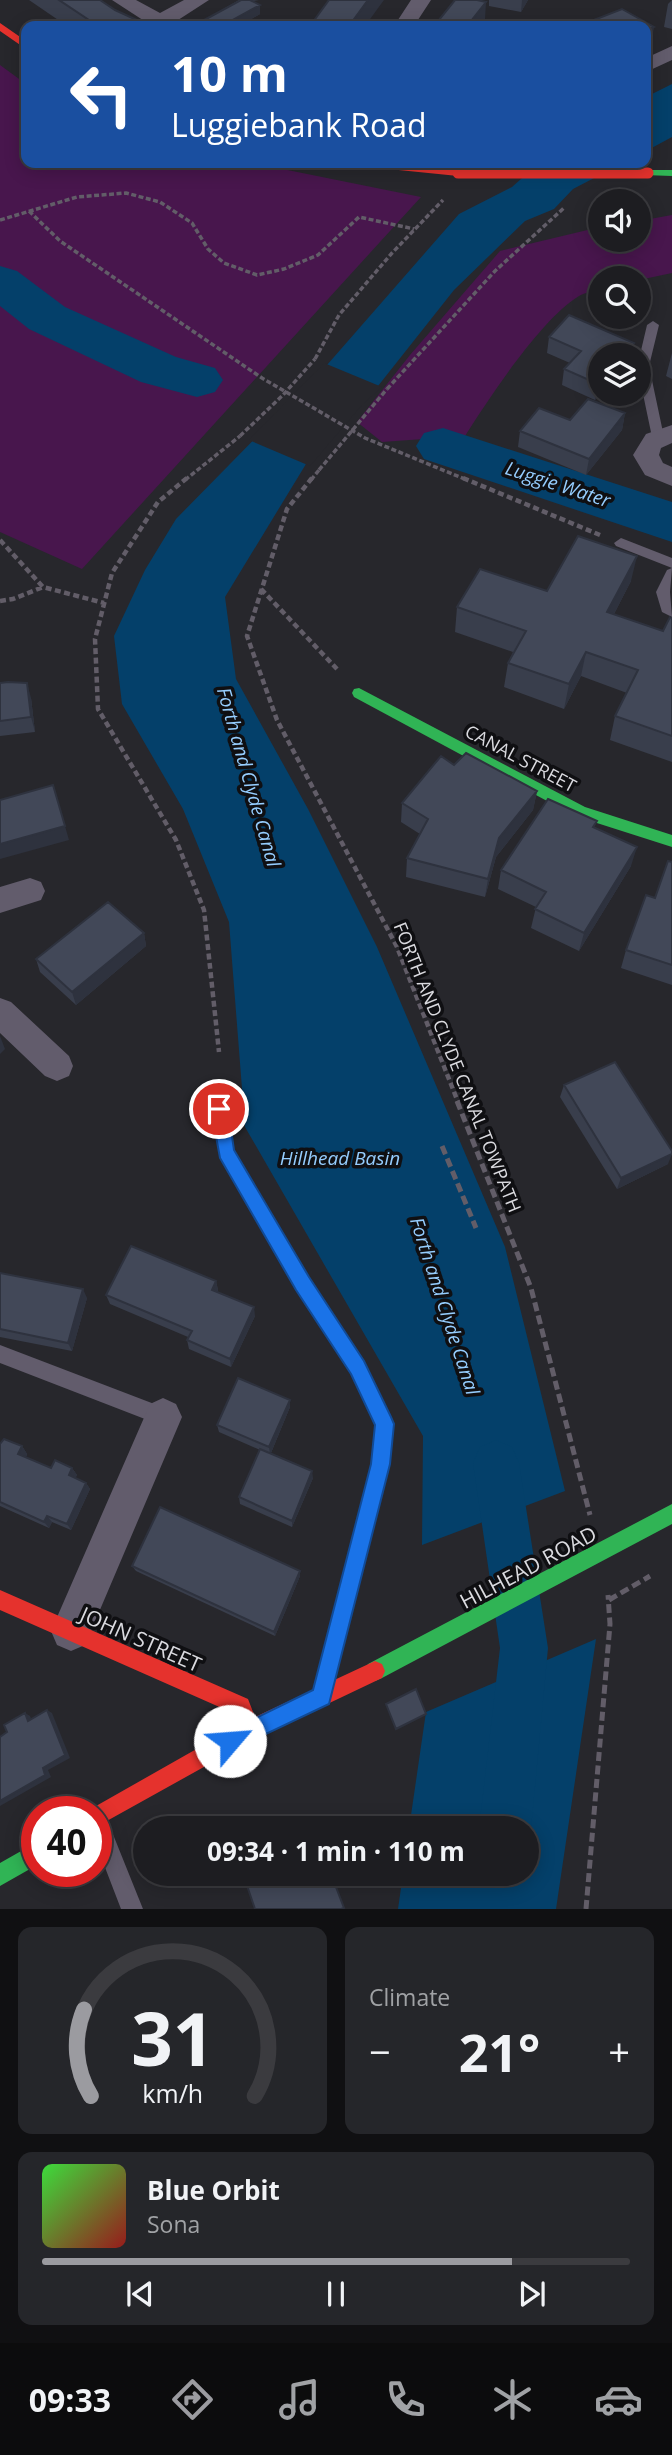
<!DOCTYPE html>
<meta charset="utf-8">
<style>
:root{--surface:#1d1d21;--page:#25262a;--text:#f1f3f6;--muted:#a0a2a5;--line:#3b3b3f;--accent:#9b9ba0}
body{margin:0;font-family:"Open Sans",sans-serif;background:var(--page);color:var(--text);height:100vh;display:flex;flex-direction:column;font-size:26px;white-space:nowrap}
*{box-sizing:border-box;margin:0}
p{font-size:23px;color:var(--muted)}
.icon{flex:none;width:38px;height:38px;fill:none;stroke:currentColor;stroke-width:2;stroke-linecap:round;stroke-linejoin:round}
.map{position:relative;height:1909px;overflow:hidden}
.side{display:flex;flex-direction:column;gap:18px;padding:18px;background:#101012;flex:1}
.side>*{flex:none}
.guide{position:absolute;left:21px;top:21px;width:630px;height:147px;border-radius:14px;box-shadow:0 4px 18px #0003,0 0 0 2px var(--line);background:#1a4fa0;color:#fff;overflow:hidden}
.buttons{position:absolute;left:588px;top:189px;display:grid;gap:14px}
.buttons a{display:grid;place-items:center;width:63px;height:63px;border-radius:50%;background:var(--surface);box-shadow:0 4px 18px #0003,0 0 0 2px var(--line);font-size:35px}
.speed{position:absolute;left:21px;top:1796px;display:flex;gap:14px;font-size:35px;font-weight:700;text-align:center}
.speed>*{display:grid;place-content:center;width:91px;height:91px;border-radius:50%;background:var(--surface);box-shadow:0 4px 18px #0003,0 0 0 2px var(--line);line-height:1}
.speed .limit{border:10px solid #d22;background:#fff;color:#111}
.pin{position:absolute;display:grid;place-items:center;width:60px;height:60px;color:#fff;margin:-30px;border:4px solid #fff;border-radius:50%;box-shadow:0 2px 7px #0007}
.me{position:absolute;width:77px;margin:-38px;rotate:63deg;stroke-linejoin:round;filter:drop-shadow(0 0 5px #0008)}
.turn{display:flex;align-items:center;gap:24px;height:147px;padding:0 35px;font-size:32px}
.turn .icon{width:91px;height:91px;stroke-width:2.5}
.turn b{display:block;font-size:49px;line-height:60px}
.big{font-size:52px;font-weight:700;line-height:1.1}
.side .tile{flex:1;display:flex;flex-direction:column;justify-content:center;gap:10px;min-width:0;padding:0 24px;border-radius:14px;background:var(--page)}
.side .dial{align-items:center;gap:0}
.dial svg{height:182px;overflow:visible;fill:none;stroke:var(--line);stroke-width:7;stroke-linecap:round;text-anchor:middle}
.dial text{fill:var(--text);stroke:none}
.song{display:flex;align-items:center;gap:21px}
.cover{width:84px;height:84px;border-radius:10px;background:linear-gradient(135deg,hsl(120 70% 55%),hsl(0 70% 35%))}
.played{height:7px;border-radius:4px;background:linear-gradient(90deg,var(--accent) 80%,var(--line) 80%)}
.keys{display:flex;justify-content:space-around;direction:ltr}
.heat{display:flex;justify-content:space-between;align-items:center;font-size:38px;direction:ltr}
.side .tiles{flex:1;display:grid;gap:18px;grid-template-columns:1fr 1fr}
.tile:last-child{grid-column:span 2}
.trip{position:absolute;left:133px;top:1816px;width:406px;height:70px;border-radius:35px;background:var(--surface);box-shadow:0 4px 18px #0003,0 0 0 2px var(--line);font-weight:700;line-height:70px;text-align:center}
.tabs{display:flex;height:112px;justify-content:space-around;align-items:center;background:#0c0c0d;color:var(--muted)}
.tabs .icon{width:49px;height:49px}
.tabs .selected{color:var(--accent)}
.tabs b{font-size:32px;color:var(--text)}
.map>svg:first-child{display:block}
.green{fill:#48164d}
.water{fill:#04406a}
.pier{fill:#27272c}
.lines{fill:none;stroke-linecap:round;stroke-linejoin:round}
.canal{fill:#04406a;fill-rule:evenodd}
.river{fill:#04406a;fill-rule:evenodd}
.path-far2{stroke:#625d68;stroke-width:3.5;stroke-dasharray:5 2.5;stroke-linecap:butt}
.path-far1{stroke:#625d68;stroke-width:4.5;stroke-dasharray:6 3.5;stroke-linecap:butt}
.path{stroke:#625d68;stroke-width:5;stroke-dasharray:9 4.5;stroke-linecap:butt}
.lane{fill:#625c6c;fill-rule:evenodd}
.street{fill:#625c6c;fill-rule:evenodd}
.fast{fill:#30b455;fill-rule:evenodd}
.slow{fill:#ff9f0a;fill-rule:evenodd}
.jam{fill:#e5322d;fill-rule:evenodd}
.path-bridge{stroke:#625d68;stroke-width:3.5;stroke-dasharray:5 2.5;stroke-linecap:butt}
.jam-bridge{stroke:#e5322d;stroke-width:11}
.wall{fill:#393e4c}
.shaded-wall{fill:#2e323e}
.building{fill:#424858;stroke:#2e323e;stroke-width:2}
.route{fill:#1a73e8;stroke:#114b97;stroke-width:2}
.labels{text-anchor:middle;dominant-baseline:central;stroke-width:7;stroke-linejoin:round;paint-order:stroke}
.street-label{font-size:18px;fill:#dadadf;stroke:#0f0f12}
.water-label{font-size:19px;font-style:italic;fill:#95cdfe;stroke:#0f0f12}
.near-street-label{font-size:21px;fill:#dadadf;stroke:#0f0f12}
</style>
<div class="map">
<svg width="672" height="1909" viewBox="0 0 672 1909">
<rect width="100%" height="100%" fill="#27272c"/>
<path class="green" d="M0,65l26,19v79h227l168,34 -339,372 -82,-37z
M672,215v58l-33,7v-2h-39v12c-6,2 -15,2 -21,6 -38,23 -89,101 -114,140l-83,6 -25,-20 53,-67 90,-104 100,-24v13h39v-19z"/>
<path class="water" d="M672,84v53l-26,14v-54z
M539,163h84l-50,26 -19,20 -29,12 -71,69 -76,96 -19,16 -53,62 -81,133 11,82 72,130 69,138 128,300 60,244 -143,54 1,-109 -178,-309 -16,-205 -46,-113 -61,-105 -8,-68 31,-66 31,-51 151,-154 132,-151 53,-27z
M596,1639l-40,270h-158l5,-35h124v-45h-118l17,-117z"/>
<path class="pier" d="M324,363l58,24 -20,18 -52,61 -61,-26z"/>
<g class="lines">
<path class="canal" d="M496,1440l16,7 7,16 29,185 -17,181 -4,10v-10h-48l21,-181 -27,-185 7,-16z"/>
<path class="river" d="M0,266l17,5 48,36 111,50 39,11 8,12 -8,12 -18,5 -56,-15 -112,-53 -29,-23z
M443,428l229,74v40l-248,-83 -8,-13 8,-13z"/>
<path class="path-far2" d="M29,211l31,30 202,137 103,60 102,42
M0,220l77,-23 49,-4 34,9 32,21 16,26 16,14 33,12 27,-6 34,-14 41,-38 55,12
M315,359l24,-44 53,-62 51,-53
M387,389l108,-118 70,-64
M185,480l55,-44
M311,480l8,-10"/>
<path class="path-far1" d="M187,478l-29,24 -46,71 -17,66 3,70 78,131 28,70 15,142
M312,478l-25,31 -40,127 30,84 120,227 61,155
M463,478l137,57
M0,540l43,47 61,16
M261,589l76,80
M0,601l13,-2 30,-12"/>
<path class="path" d="M457,1101l74,187 59,227
M442,1146l34,82
M609,1600l41,-24
M586,1909l24,-285 -2,-29"/>
<path class="lane" d="M653,321l6,4 -10,41 15,71 -6,4 -6,-4 -13,-62v-16l8,-34z
M621,538l51,20v10l-56,-22 -2,-3z
M672,568l-2,24 2,25 -10,-5 -6,-20 11,-22z
M0,1345l170,65 2,7 -2,7 -7,2 -163,-63z
M97,1808l7,4 39,97h-22l-25,-65v-33h-6z"/>
<path class="street" d="M112,0h24l24,13 24,-13h25l-34,22 3,4h-26z
M411,0h20l-17,26h-20z
M672,46v14l-26,12v-14z
M672,425v18l-11,5 -2,7 4,8 9,4v19l-27,-11 -12,-20 13,-21z
M30,878l11,4 4,9 -4,9 -41,13v-26z
M0,998l11,4 58,54 4,10 -4,10 -12,5 -12,-5 -45,-43z
M163,1398l13,6 6,13 -97,228 -14,6 -14,-6 -6,-14 99,-227z"/>
<path class="fast" d="M648,170h24v6l-28,-1 -1,-2z
M359,688l226,119 87,28v12l-97,-31 -221,-119 -2,-4 2,-4z
M346,1340l6,3 12,18 29,63 -4,40 -58,233 -3,7 -7,3 -7,-3 -3,-7 60,-233 4,-40 -23,-51 -15,-24 3,-6z
M672,1504v20l-290,154 -7,3 -7,-3 -3,-7 3,-7z
M37,1842v23l-37,21v-23z"/>
<path class="slow" d="M216,1081l6,2 2,5 10,62 74,128 44,65 3,6 -3,6 -6,3 -6,-3 -44,-65 -76,-132 -12,-70 2,-5z"/>
<path class="jam" d="M0,23l26,18v8l-26,-18z
M354,163h35l69,7 5,3 -5,3 -99,-10z
M0,1590l248,109 7,18 120,-56 7,3 3,7 -3,7 -126,60 -160,89v-16l-7,-1 148,-84 -4,-13 -233,-103z"/>
<path class="path-bridge" d="M240,436l43,-41 32,-36
M319,470l68,-81"/>
<path class="jam-bridge" d="M458,173h190"/>
</g>
<path class="wall" d="M29,0h71l15,10 35,16h-83z
M239,0h20l-8,1 9,4v9l-21,12h-32l-1,-7z
M489,0h39l-7,12 -32,-6z
M672,0v29l-8,-2 4,-23z
M549,337l85,6 -34,51 -5,6 -33,-15 2,-16 6,-6 -23,-10z
M672,353v26l-6,-3z
M625,413l-3,17 -36,45 -68,-28 2,-16 50,-11z
M631,581l-17,33 49,17 9,-13v144l-62,-22 5,-24 12,-23 -46,-17 -17,33 -60,-22 4,-24 5,-11 -58,-20 2,-25 90,-16z
M0,683l31,15 4,34 -35,4z
M454,765l83,26 -4,19 -37,47 -11,40 -79,-20 1,-19 13,-24 -19,-12 1,-19z
M595,828l36,38 -52,85 -48,-23 5,-21 -38,-18 3,-19z
M672,862v123l-51,-17 5,-18 29,-52z
M144,933l2,13 -70,59 -36,-33 -4,-13z
M564,1085l104,79 -51,25 -57,-92z
M0,1273l87,25 -15,53 -72,-14z
M216,1281l2,9 -1,2 38,24 -24,51 -42,-18 -2,-9 1,-3 -78,-33 -4,-9z
M290,1400v7l-19,46 42,25 -21,49 -52,-23 -1,-7 21,-47 -41,-18 -2,-7z
M0,1444l22,2 5,8 -1,3 25,11h21l5,7 -2,3 11,5 4,6 -19,41 -19,-8 -3,6 -49,-22z
M132,1566l168,5v5l-25,60 -139,-65z"/>
<path class="shaded-wall" d="M368,0h16l-19,26h-16z
M522,0h6l-7,12z
M486,2l-1,17 -6,7h-12z
M260,5v9l-21,12h-17z
M654,27l-4,23 -4,2v-21z
M634,343l-2,12h-9z
M600,381v13l-5,6 3,-16z
M625,413l-3,17 -36,45 3,-16z
M637,556l-6,25 -29,56 5,-25z
M586,652l-5,24 -17,33 5,-25z
M27,683l4,15 4,34 -4,-15z
M537,791l-4,19 -37,47 -11,40 3,-18 11,-41z
M65,826l4,14 -69,19v-15z
M637,847l-6,19 -52,85 5,-18z
M144,933l2,13 -70,59 -4,-13z
M0,1036l5,13 -5,5z
M672,1154l-4,10 -51,25 4,-11z
M216,1281l2,9 -4,9 -2,-9z
M83,1289l4,9 -15,53 -4,-8z
M254,1307l1,9 -24,51 -1,-8z
M290,1400v7l-20,48 -1,-8z
M22,1446l5,8 -3,7 -6,-7z
M72,1468l5,7 -3,7 -5,-7z
M312,1471l1,7 -21,49v-6z
M86,1483l4,6 -19,41 -4,-6z
M47,1516l5,6 -3,6 -5,-6z
M300,1571v5l-25,60 -1,-4z
M47,1710l5,3 18,45 -22,12 3,7 -51,29v-5l43,-33z
M25,1713l5,3 3,8 -5,-3z"/>
<path class="building" d="M59,0h41l15,10 35,16h-52z
M241,0h9l10,5 -38,21 -16,-7z
M329,0h39l-19,26h-39z
M455,0h22l9,2 -19,24h-33z
M622,9l32,18 -8,4v-5l-65,-1z
M569,315l65,28 -11,12h-23v26l-2,3 -34,-15 17,-18 -32,-14z
M588,399l37,14 -36,46 -69,-28 19,-23 31,12z
M578,536l59,20 -30,56 56,19 7,-14 2,1v118l-57,-20 23,-46 -52,-18 -17,32 -61,-21 18,-32 -69,-24 23,-38 67,22z
M8,682l19,1 4,34 -31,4v-38z
M466,753l71,38 -38,47 -11,41 -81,-21 21,-39 -26,-16 39,-47 13,9z
M53,785l12,41 -65,18v-44z
M548,799l49,22 -4,6 44,20 -53,86 -49,-24 11,-17 -45,-22z
M668,861l4,1v103l-46,-15 20,-55 9,3z
M108,902l36,31 -72,59 -36,-33z
M615,1062l57,89v3l-51,24 -57,-93z
M131,1246l85,35 -4,9 42,17 -24,52 -43,-19 5,-9 -86,-36z
M0,1273l83,16 -15,54 -68,-14z
M238,1378l52,22 -21,47 -52,-22z
M4,1439l18,7 -4,8 33,14 4,-8 17,8 -3,7 17,8 -19,41 -20,-8 -3,6 -44,-20v-58z
M260,1449l52,22 -20,50 -53,-24z
M160,1507l140,64 -26,61 -142,-66z
M416,1689l10,25 -30,15 -10,-25z
M47,1710l18,45 -22,13 2,7 -45,26v-64l7,-5 -3,-7 21,-12 3,8z
M243,1874h88l13,34 -3,1h-86z"/>
<path class="route" d="M219,1101l6,3 3,5 6,41 75,127 55,84 27,56 3,7 -4,40 -61,240 -99,47 -7,-3 -3,-7 3,-7 90,-44 58,-226 4,-39 -24,-51 -55,-84 -76,-132 -9,-49 2,-5z"/>
<g class="labels">
<g class="street-label">
<text transform="translate(521 758) rotate(28)">CANAL STREET</text>
<text transform="translate(458 1067) rotate(68)">FORTH AND CLYDE CANAL TOWPATH</text>
</g>
<g class="water-label">
<text transform="translate(558 484) rotate(18)">Luggie Water</text>
<text transform="translate(249 777) rotate(74)">Forth and Clyde Canal</text>
<text x="340" y="1158">Hillhead Basin</text>
<text transform="translate(445 1306) rotate(72)">Forth and Clyde Canal</text>
</g>
<g class="near-street-label">
<text transform="translate(528 1567) rotate(-28)">HILHEAD ROAD</text>
<text transform="translate(141 1639) rotate(24)">JOHN STREET</text>
</g>
</g>
</svg>
<div class="buttons">
<a><svg class="icon" aria-label="sound" viewBox="0 0 24 24"><path d="M4 9h4l5-4v14l-5-4H4zM17 9q2 3 0 6"/></svg></a>
<a><svg class="icon" aria-label="search" viewBox="0 0 24 24"><circle cx="10" cy="10" r="6"/><path d="M15 15l6 6"/></svg></a>
<a><svg class="icon" aria-label="layers" viewBox="0 0 24 24"><path d="M12 4l9 5-9 5-9-5zM3 14l9 5 9-5"/></svg></a>
</div>
<div class="speed"><div class="limit">40</div></div>
<div class="pin" style="left:219px;top:1109px;background:#d93025"><svg class="icon" aria-label="arrive" viewBox="0 0 24 24"><path d="M6 21V4h12l-3 4 3 4H6"/></svg></div>
<svg class="me" style="left:230px;top:1741px" viewBox="-20 -20 40 40"><circle r="19" fill="#fff"/><path d="M0-13L10 11 0 6-10 11z" fill="#1a73e8"/></svg>
<div class="trip">09:34 · 1 min · 110 m</div>
<div class="guide">
<div class="turn"><svg class="icon" aria-label="left" viewBox="0 0 24 24"><path d="M17 20v-9H6M10 6l-5 5 5 5"/></svg><div><b>10 m</b>Luggiebank Road</div></div>
</div>
</div>
<section class="side">
<div class="tiles">
<div class="tile dial"><svg viewBox="0 0 100 80">
<path d="M14 69A42 42 0 1 1 86 69"/>
<path d="M14 69A42 42 0 0 1 11 31" stroke="#9b9ba0"/>
<text x="50" y="56" font-size="32" font-weight="700">31</text>
<text x="50" y="72" font-size="11">km/h</text>
</svg></div>
<div class="tile"><p>Climate</p>
<div class="heat"><a>−</a><b class="big">21°</b><a>+</a></div>
</div>
<div class="tile">
<div class="song"><i class="cover"></i><div><b>Blue Orbit</b><p>Sona</p></div></div>
<div class="played"></div>
<div class="keys"><svg class="icon" aria-label="previous" viewBox="0 0 24 24"><path d="M18 5L8 12l10 7zM5 5v14"/></svg><svg class="icon" aria-label="pause" viewBox="0 0 24 24"><path d="M8 5v14M16 5v14"/></svg><svg class="icon" aria-label="next" viewBox="0 0 24 24"><path d="M6 5l10 7-10 7zM19 5v14"/></svg></div>
</div>
</div>
</section>
<nav class="tabs">
<b>09:33</b>
<svg class="icon selected" aria-label="directions" viewBox="0 0 24 24"><path d="M12 3l9 9-9 9-9-9zM9 14v-3h6M13 9l2 2-2 2"/></svg>
<svg class="icon" aria-label="music" viewBox="0 0 24 24"><path d="M9 18V5l10-2v13"/><circle cx="6" cy="18" r="3"/><circle cx="16" cy="16" r="3"/></svg>
<svg class="icon" aria-label="phone" viewBox="0 0 24 24"><path d="M5 4h4l2 5-3 2q2 4 5 5l2-3 5 2v4C11 20 4 13 5 4z"/></svg>
<svg class="icon" aria-label="climate" viewBox="0 0 24 24"><path d="M12 3v18M4 7l16 10M4 17L20 7"/></svg>
<svg class="icon" aria-label="car" viewBox="0 0 24 24"><path d="M5 17H2v-5l4-1 3-4h7l3 4 3 1v5h-3M9 17h6M6 11h13"/><circle cx="7" cy="17" r="2"/><circle cx="17" cy="17" r="2"/></svg>
</nav>
